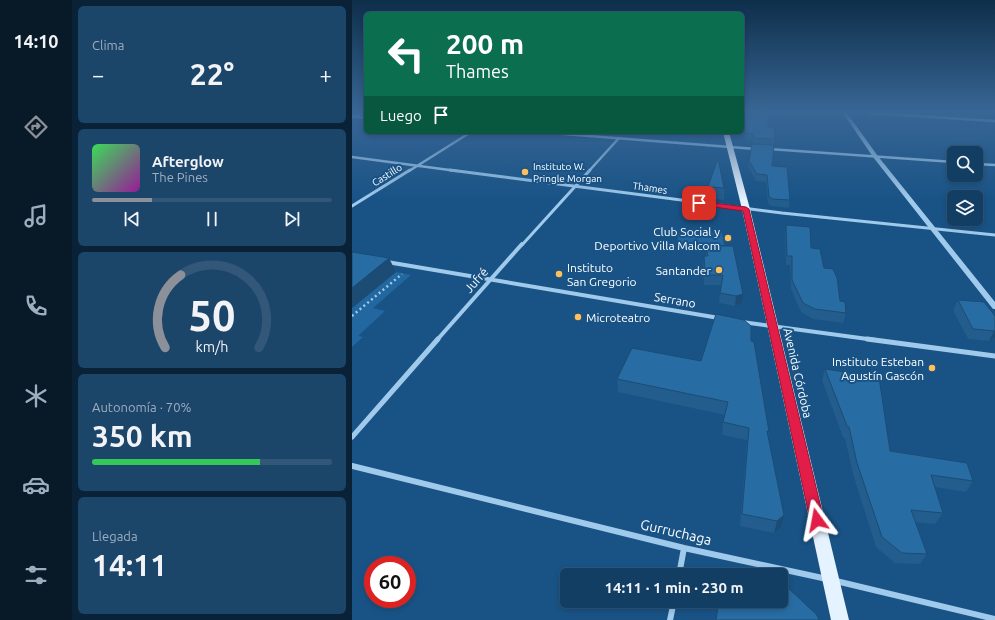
<!DOCTYPE html>
<html lang="es">
<meta charset="utf-8">
<style>
:root{--surface:#133e64;--page:#1c456a;--text:#f1f3f6;--muted:#9daebf;--line:#325778;--accent:#8c9099}
body{margin:0;font-family:Ubuntu,sans-serif;background:var(--page);color:var(--text);height:100vh;display:flex;flex-direction:column;font-size:15px;white-space:nowrap}
*{box-sizing:border-box;margin:0}
p{font-size:13px;color:var(--muted)}
.icon{flex:none;width:22px;height:22px;fill:none;stroke:currentColor;stroke-width:2;stroke-linecap:round;stroke-linejoin:round}
.map{position:relative;flex:1;overflow:hidden}
.details{display:flex;flex-direction:column;gap:6px;padding:6px;background:#0a2237;width:280px}
.details>*{flex:none}
.top-card{position:absolute;left:12px;top:12px;width:380px;height:122px;border-radius:6px;box-shadow:0 2px 6px #0003,0 0 0 1px var(--line);background:#0b6e4f;color:#fff;overflow:hidden}
.tools{position:absolute;left:595px;top:146px;display:grid;gap:8px}
.tools a{display:grid;place-items:center;width:36px;height:36px;border-radius:6px;background:var(--surface);box-shadow:0 2px 6px #0003,0 0 0 1px var(--line);font-size:20px}
.speed{position:absolute;left:12px;top:556px;display:flex;gap:8px;font-size:20px;font-weight:700;text-align:center}
.speed>*{display:grid;place-content:center;width:52px;height:52px;border-radius:50%;background:var(--surface);box-shadow:0 2px 6px #0003,0 0 0 1px var(--line);line-height:1}
.speed .limit{border:6px solid #d22;background:#fff;color:#111}
.pin{position:absolute;display:grid;place-items:center;width:34px;height:34px;color:#fff;margin:-17px;border-radius:8px;box-shadow:0 2px 6px #0006}
.me{position:absolute;width:44px;margin:-22px;rotate:347deg;stroke-linejoin:round;filter:drop-shadow(0 0 3px #0008)}
.turn{display:flex;align-items:center;gap:14px;height:84px;padding:0 16px;font-size:18px}
.turn .icon{width:52px;height:52px;stroke-width:2.5}
.turn b{display:block;font-size:28px;line-height:34px}
.then{display:flex;align-items:center;height:38px;padding:0 16px;background:#0003;gap:8px;font-size:15px}
.big{font-size:30px;font-weight:700;line-height:1.1}
.details .tile{flex:1;display:flex;flex-direction:column;justify-content:center;gap:6px;min-width:0;padding:0 14px;border-radius:6px;background:var(--page)}
.details .dial{align-items:center;gap:0}
.dial svg{height:104px;overflow:visible;fill:none;stroke:var(--line);stroke-width:7;stroke-linecap:round;text-anchor:middle}
.dial text{fill:var(--text);stroke:none}
.song{display:flex;align-items:center;gap:12px}
.cover{width:48px;height:48px;border-radius:6px;background:linear-gradient(135deg,hsl(130 70% 55%),hsl(300 70% 35%))}
.played{height:4px;border-radius:2px;background:linear-gradient(90deg,var(--accent) 25%,var(--line) 25%)}
.keys{display:flex;justify-content:space-around;direction:ltr}
.heat{display:flex;justify-content:space-between;align-items:center;font-size:22px;direction:ltr}
.charge{height:6px;border-radius:3px;background:linear-gradient(90deg,#34c759 70%,var(--line) 0)}
.trip{position:absolute;left:208px;top:568px;width:228px;height:40px;border-radius:6px;background:var(--surface);box-shadow:0 2px 6px #0003,0 0 0 1px var(--line);font-weight:700;line-height:40px;text-align:center}
main{display:flex;flex:1;min-height:0}
.tabs{display:flex;flex-direction:column;width:72px;justify-content:space-around;align-items:center;background:#081928;color:var(--muted)}
.tabs .icon{width:28px;height:28px}
.tabs .on{color:var(--accent)}
.tabs b{font-size:18px;color:var(--text)}
.map>svg:first-child{display:block}
.green{fill:#22679f}
.lines{fill:none;stroke-linecap:round;stroke-linejoin:round}
.path{stroke:#a0caec;stroke-width:2.5;stroke-dasharray:2 3;stroke-linecap:butt}
.minor-far4{stroke:#a0caec;stroke-width:2.5}
.minor-far3{stroke:#a0caec;stroke-width:3}
.minor-far2{stroke:#a0caec;stroke-width:4}
.minor-far1{stroke:#a0caec;stroke-width:5}
.minor{stroke:#a0caec;stroke-width:6}
.tertiary{fill:#a0caec;fill-rule:evenodd}
.primary{fill:#e5f2ff;fill-rule:evenodd}
.wall{fill:#225d8d}
.shaded-wall{fill:#1c4c73}
.building{fill:#286ca4;stroke:#1c4c73}
.route{fill:#e11d48;stroke:#92132f}
.poi-dot{fill:#ffbf5b;stroke:#195386;stroke-width:1.5}
.labels{text-anchor:middle;dominant-baseline:central;stroke-width:4;stroke-linejoin:round;paint-order:stroke}
.far-poi-label{font-size:10px;fill:#fff;stroke:#195386;text-anchor:start}
.far-street-label{font-size:10px;fill:#fff;stroke:#195386}
.poi-label{font-size:12px;fill:#fff;stroke:#195386;text-anchor:end}
.street-label{font-size:12px;fill:#fff;stroke:#195386}
.near-street-label{font-size:14px;fill:#fff;stroke:#195386}
</style>
<main>
<nav class="tabs">
<b>14:10</b>
<svg class="icon on" aria-label="directions" viewBox="0 0 24 24"><path d="M12 3l9 9-9 9-9-9zM9 14v-3h6M13 9l2 2-2 2"/></svg>
<svg class="icon" aria-label="music" viewBox="0 0 24 24"><path d="M9 18V5l10-2v13"/><circle cx="6" cy="18" r="3"/><circle cx="16" cy="16" r="3"/></svg>
<svg class="icon" aria-label="phone" viewBox="0 0 24 24"><path d="M5 4h4l2 5-3 2q2 4 5 5l2-3 5 2v4C11 20 4 13 5 4z"/></svg>
<svg class="icon" aria-label="climate" viewBox="0 0 24 24"><path d="M12 3v18M4 7l16 10M4 17L20 7"/></svg>
<svg class="icon" aria-label="car" viewBox="0 0 24 24"><path d="M5 17H2v-5l4-1 3-4h7l3 4 3 1v5h-3M9 17h6M6 11h13"/><circle cx="7" cy="17" r="2"/><circle cx="17" cy="17" r="2"/></svg>
<svg class="icon" aria-label="filters" viewBox="0 0 24 24"><path d="M4 7h16M4 17h16"/><circle cx="9" cy="7" r="2"/><circle cx="15" cy="17" r="2"/></svg>
</nav>
<section class="details">
<div class="tile"><p>Clima</p>
<div class="heat"><a>−</a><b class="big">22°</b><a>+</a></div>
</div>
<div class="tile">
<div class="song"><i class="cover"></i><div><b>Afterglow</b><p>The Pines</p></div></div>
<div class="played"></div>
<div class="keys"><svg class="icon" aria-label="previous" viewBox="0 0 24 24"><path d="M18 5L8 12l10 7zM5 5v14"/></svg><svg class="icon" aria-label="pause" viewBox="0 0 24 24"><path d="M8 5v14M16 5v14"/></svg><svg class="icon" aria-label="next" viewBox="0 0 24 24"><path d="M6 5l10 7-10 7zM19 5v14"/></svg></div>
</div>
<div class="tile dial"><svg viewBox="0 0 100 80">
<path d="M14 69A42 42 0 1 1 86 69"/>
<path d="M14 69A42 42 0 0 1 26 13" stroke="#8c9099"/>
<text x="50" y="56" font-size="32" font-weight="700">50</text>
<text x="50" y="72" font-size="11">km/h</text>
</svg></div>
<div class="tile"><p>Autonomía · 70%</p><b class="big">350 km</b><div class="charge"></div></div>
<div class="tile"><p>Llegada</p><b class="big">14:11</b></div>
</section>
<div class="map">
<svg width="643" height="620" viewBox="0 0 643 620">
<rect width="100%" height="100%" fill="#195386"/>
<path class="green" d="M326,233h44l2,12 -46,1z
M44,272l15,3 -38,33 12,3 -27,25 5,1 -11,10v-39z"/>
<g class="lines">
<path class="path" d="M0,316l50,-42"/>
<path class="minor-far4" d="M518,113l125,8
M0,116l14,2
M1,117l9,-4
M186,132l218,17
M417,149l185,13
M0,157l105,14
M624,164l19,1
M57,171l62,-39
M237,171l30,-33"/>
<path class="minor-far3" d="M98,170l332,43 213,22
M0,206l58,-36
M170,245l68,-75"/>
<path class="minor-far2" d="M35,262l332,56
M390,322l133,18
M85,340l85,-96"/>
<path class="minor-far1" d="M515,339l128,17
M0,437l86,-98"/>
<path class="minor" d="M0,466l332,82 143,31
M327,575l5,-27
M484,581l159,38
M318,620l4,-19"/>
<path class="tertiary" d="M491,113h4l30,42 118,147v7h-2l-120,-152z"/>
<path class="primary" d="M371,132h6l21,77 99,411h-18l-89,-411z"/>
</g>
<path class="wall" d="M390,113h26v14l7,12 -3,27 18,34 -1,8 -17,-2 -4,-2 -2,-22 -10,-1 -8,-14 5,-27h-8v-25h-3z
M356,187l16,1v12l-17,-2z
M434,225l25,23 13,20 22,45 -3,10 -30,-4 -12,-7 -10,-23 -1,-24h-4l-1,-31z
M354,246l36,57 -7,3 -16,-3 1,-10 1,-8h-17l-1,-20 1,-9h2z
M606,300l37,16v22l-6,3 -21,-2 -15,-29z
M399,341l18,91 -1,5 13,90 -7,6 -34,-7 7,-86 -25,-5 1,-13 2,-7 -107,-23 -1,-13 84,-18z
M473,369l65,82 83,30 -7,11 -31,-5 8,26 -8,11 -20,-2 12,32 -7,10 -25,-1 -19,-16 -23,-73 -8,-36 -2,-1 -21,-57z"/>
<path class="shaded-wall" d="M37,258l7,14 -44,36v-20z
M391,294l-1,9 -7,3 1,-10z
M642,331h1v7l-6,3z
M432,515l-3,12 -7,6 3,-12z"/>
<path class="building" d="M393,113h23v14h6l1,12 -22,-1 1,-4 -9,-1z
M400,144l22,1 -2,21 15,1 3,33 -17,-1 -4,-2 -2,-22 -10,-1 -8,-13z
M366,158l6,30 -16,-1z
M434,225l24,2 1,21 9,1 4,19 9,1 4,9 3,23 5,1 1,11 -31,-4 -12,-6 -11,-23v-24h-5z
M354,246h27l10,48 -7,2 -16,-3 3,-18h-18l-1,-19h4z
M0,252l37,6 -37,30z
M606,300l26,2 11,14v15l-22,-2z
M364,314l28,6 7,6v15l3,1 15,90 -2,-1 17,84 -7,6 -35,-7 7,-86 -26,-6 5,-20 -111,-23 15,-31 69,13z
M473,369l54,8 11,74 77,12 6,18 -42,-6 12,38 -32,-3 16,44 -25,-1 -20,-16 -25,-74 -8,-36 -2,-1z
M429,586l6,1 30,28 2,5h-103l3,-19h62z"/>
<linearGradient id="sky" x2="0" y2="1"><stop stop-color="#0e2e4a"/><stop offset="0.56" stop-color="#386695"/><stop offset="1" stop-color="#386695" stop-opacity="0"/></linearGradient>
<rect width="643" height="200" fill="url(#sky)"/>
<path class="route" d="M345,201l49,6 3,2 75,311 -2,4 -5,2 -5,-2 -2,-4 -67,-309 -44,-6 -3,-2z"/>
<g class="poi-dot">
<circle cx="173" cy="172" r="4"/>
<circle cx="376" cy="238" r="4"/>
<circle cx="367" cy="270" r="4"/>
<circle cx="207" cy="274" r="4"/>
<circle cx="226" cy="317" r="4"/>
<circle cx="580" cy="368" r="4"/>
</g>
<g class="labels">
<g class="far-poi-label">
<text x="181" y="166">Instituto W.<tspan x="181" dy="12">Pringle Morgan</tspan></text>
</g>
<g class="far-street-label">
<text transform="translate(35 175) rotate(-32)">Castillo</text>
<text transform="translate(298 188) rotate(8)">Thames</text>
</g>
<g class="poi-label">
<text x="368" y="231">Club Social y<tspan x="368" dy="14">Deportivo Villa Malcom</tspan></text>
<text x="215" y="267" text-anchor="start">Instituto<tspan x="215" dy="14">San Gregorio</tspan></text>
<text x="359" y="270">Santander</text>
<text x="234" y="317" text-anchor="start">Microteatro</text>
<text x="572" y="361">Instituto Esteban<tspan x="572" dy="14">Agustín Gascón</tspan></text>
</g>
<g class="street-label">
<text transform="translate(124 280) rotate(-49)">Jufré</text>
<text transform="translate(323 300) rotate(10)">Serrano</text>
<text transform="translate(446 373) rotate(77)">Avenida Córdoba</text>
</g>
<g class="near-street-label">
<text transform="translate(324 532) rotate(13)">Gurruchaga</text>
</g>
</g>
</svg>
<div class="tools">
<a><svg class="icon" aria-label="search" viewBox="0 0 24 24"><circle cx="10" cy="10" r="6"/><path d="M15 15l6 6"/></svg></a>
<a><svg class="icon" aria-label="layers" viewBox="0 0 24 24"><path d="M12 4l9 5-9 5-9-5zM3 14l9 5 9-5"/></svg></a>
</div>
<div class="speed"><div class="limit">60</div></div>
<div class="pin" style="left:347px;top:203px;background:#d93025"><svg class="icon" aria-label="arrive" viewBox="0 0 24 24"><path d="M6 21V4h12l-3 4 3 4H6"/></svg></div>
<svg class="me" style="left:465px;top:520px" viewBox="-20 -20 40 40"><path d="M0-17L14 15 0 8-14 15z" fill="#e11d48" stroke="#fff" stroke-width="4"/></svg>
<div class="trip">14:11 · 1 min · 230 m</div>
<div class="top-card">
<div class="turn"><svg class="icon" aria-label="left" viewBox="0 0 24 24"><path d="M17 20v-9H6M10 6l-5 5 5 5"/></svg><div><b>200 m</b>Thames</div></div>
<div class="then">Luego<svg class="icon" aria-label="arrive" viewBox="0 0 24 24"><path d="M6 21V4h12l-3 4 3 4H6"/></svg></div>
</div>
</div>
</main>
